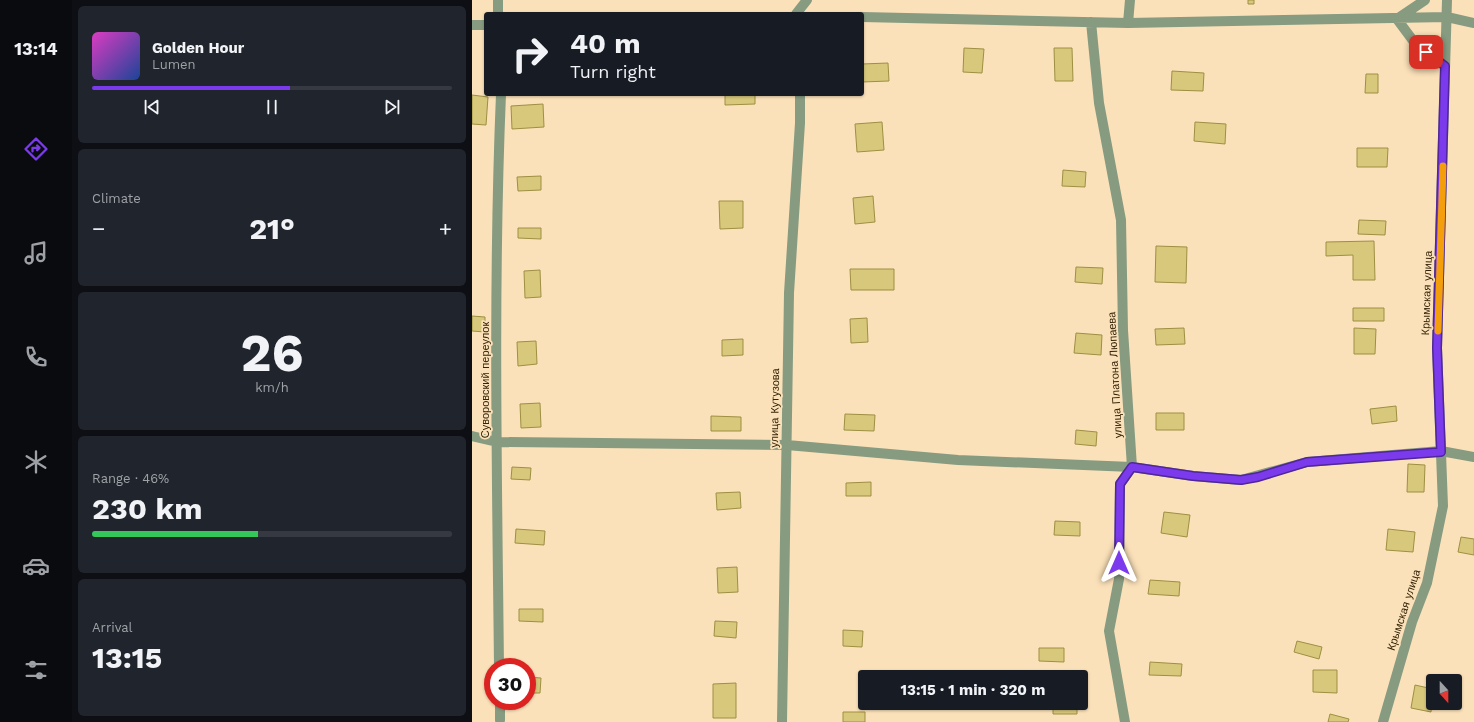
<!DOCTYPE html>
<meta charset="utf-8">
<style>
:root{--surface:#171b24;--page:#20242c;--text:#f1f3f6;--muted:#9ea1a6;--line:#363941;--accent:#7c3aed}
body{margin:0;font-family:"Work Sans",sans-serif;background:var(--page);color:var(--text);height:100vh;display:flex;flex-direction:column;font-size:15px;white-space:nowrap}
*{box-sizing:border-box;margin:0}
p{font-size:13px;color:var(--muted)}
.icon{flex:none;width:22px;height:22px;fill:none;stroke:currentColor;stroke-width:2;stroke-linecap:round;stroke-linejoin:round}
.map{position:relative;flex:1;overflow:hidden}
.details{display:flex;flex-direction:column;gap:6px;padding:6px;background:#0d0f14;width:400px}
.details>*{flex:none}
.guide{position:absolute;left:12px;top:12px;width:380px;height:84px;border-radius:4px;box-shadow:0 1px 3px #0004;background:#171b24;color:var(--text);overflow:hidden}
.needle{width:26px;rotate:159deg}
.controls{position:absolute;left:954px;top:674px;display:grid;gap:8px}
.controls a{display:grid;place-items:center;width:36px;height:36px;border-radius:4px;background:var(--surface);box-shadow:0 1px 3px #0004;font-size:20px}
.speed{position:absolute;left:12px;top:658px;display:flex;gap:8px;font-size:20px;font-weight:700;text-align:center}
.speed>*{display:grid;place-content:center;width:52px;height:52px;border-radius:50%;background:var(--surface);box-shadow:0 1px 3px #0004;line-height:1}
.speed .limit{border:6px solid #d22;background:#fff;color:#111}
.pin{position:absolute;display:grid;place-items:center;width:34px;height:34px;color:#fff;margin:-17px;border-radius:8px;box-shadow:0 2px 6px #0006}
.me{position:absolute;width:44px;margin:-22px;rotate:0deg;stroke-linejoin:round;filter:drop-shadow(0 0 3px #0008)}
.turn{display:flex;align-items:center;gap:14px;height:84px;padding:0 20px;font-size:18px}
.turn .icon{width:52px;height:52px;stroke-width:2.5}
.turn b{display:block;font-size:28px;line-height:34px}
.big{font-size:30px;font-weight:700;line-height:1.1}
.details .tile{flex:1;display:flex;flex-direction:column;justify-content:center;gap:6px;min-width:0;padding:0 14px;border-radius:6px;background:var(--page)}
.details .dial{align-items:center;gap:0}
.dial b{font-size:52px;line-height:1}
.song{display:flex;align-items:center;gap:12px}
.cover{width:48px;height:48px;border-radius:6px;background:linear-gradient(135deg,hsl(310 70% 55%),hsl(220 70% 35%))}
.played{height:4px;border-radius:2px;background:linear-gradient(90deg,var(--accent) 55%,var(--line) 55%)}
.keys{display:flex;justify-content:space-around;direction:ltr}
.heat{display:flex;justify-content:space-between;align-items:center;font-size:22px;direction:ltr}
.charge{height:6px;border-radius:3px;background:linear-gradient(90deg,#34c759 46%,var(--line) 0)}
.trip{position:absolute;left:386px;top:670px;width:230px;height:40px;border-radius:4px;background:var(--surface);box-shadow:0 1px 3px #0004;font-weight:700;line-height:40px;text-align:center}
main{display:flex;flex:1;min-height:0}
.dock{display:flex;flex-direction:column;width:72px;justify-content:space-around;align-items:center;background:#090b0e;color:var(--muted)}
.dock .icon{width:28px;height:28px}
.dock .selected{color:var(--accent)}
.dock b{font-size:18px;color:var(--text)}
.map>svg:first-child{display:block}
.building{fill:#d8c87b;stroke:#9e8f43}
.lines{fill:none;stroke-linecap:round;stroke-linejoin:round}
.minor{stroke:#879b80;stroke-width:10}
.route-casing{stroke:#51269a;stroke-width:10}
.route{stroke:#7c3aed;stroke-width:7}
.slow{stroke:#f59e0b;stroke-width:7}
.labels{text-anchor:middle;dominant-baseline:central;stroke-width:3.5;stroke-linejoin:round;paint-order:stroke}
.street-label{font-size:11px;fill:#342306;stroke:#fbe1b9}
</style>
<main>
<nav class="dock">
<b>13:14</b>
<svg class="icon selected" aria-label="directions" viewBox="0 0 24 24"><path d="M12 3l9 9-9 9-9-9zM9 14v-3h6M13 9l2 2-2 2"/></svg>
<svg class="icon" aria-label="music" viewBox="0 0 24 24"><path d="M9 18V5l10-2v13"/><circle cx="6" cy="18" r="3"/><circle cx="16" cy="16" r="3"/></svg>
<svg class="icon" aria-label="phone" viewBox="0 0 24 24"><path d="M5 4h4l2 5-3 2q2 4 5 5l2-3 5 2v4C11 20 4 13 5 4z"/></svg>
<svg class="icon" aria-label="climate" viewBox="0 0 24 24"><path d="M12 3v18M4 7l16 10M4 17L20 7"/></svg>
<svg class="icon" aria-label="car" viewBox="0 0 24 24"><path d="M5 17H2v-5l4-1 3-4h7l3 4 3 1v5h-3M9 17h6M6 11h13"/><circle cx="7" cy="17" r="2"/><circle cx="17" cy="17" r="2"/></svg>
<svg class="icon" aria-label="filters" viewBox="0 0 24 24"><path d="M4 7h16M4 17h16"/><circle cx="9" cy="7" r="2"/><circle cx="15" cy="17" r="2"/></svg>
</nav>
<section class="details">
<div class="tile">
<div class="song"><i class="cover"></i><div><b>Golden Hour</b><p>Lumen</p></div></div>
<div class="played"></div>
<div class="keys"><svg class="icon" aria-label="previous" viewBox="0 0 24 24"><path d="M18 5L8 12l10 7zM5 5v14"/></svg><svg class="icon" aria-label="pause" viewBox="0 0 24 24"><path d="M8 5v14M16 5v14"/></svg><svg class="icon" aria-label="next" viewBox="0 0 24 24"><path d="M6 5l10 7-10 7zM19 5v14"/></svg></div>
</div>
<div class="tile"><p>Climate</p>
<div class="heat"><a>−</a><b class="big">21°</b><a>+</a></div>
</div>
<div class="tile dial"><b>26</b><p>km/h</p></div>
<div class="tile"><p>Range · 46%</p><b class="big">230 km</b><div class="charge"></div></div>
<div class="tile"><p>Arrival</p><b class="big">13:15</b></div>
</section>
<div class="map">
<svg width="1002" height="722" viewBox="0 0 1002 722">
<rect width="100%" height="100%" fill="#fbe1b9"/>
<path class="building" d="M776,0h6v4h-6z
M492,48l20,1 -2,24 -19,-1z
M582,48h18l1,33h-18z
M416,63l1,18 -27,1v-18z
M700,71l32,2 -1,18 -32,-1z
M894,74h12v19h-13z
M253,94h30v10l-30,1z
M0,95l16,2 -2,28 -14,-1z
M71,104l1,23 -32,2 -1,-23z
M410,122l2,28 -27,2 -2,-28z
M723,122l31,2 -1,20 -31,-3z
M885,148h31l-1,19h-30z
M591,170l23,2 -1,15 -23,-1z
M69,176v14l-23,1 -1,-14z
M401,196l2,26 -20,2 -2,-26z
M247,201h24v27l-23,1z
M887,220l27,1 -1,14 -27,-1z
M46,228h23v11l-23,-1z
M902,241l1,39h-22v-25l-27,1v-14z
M684,246l31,1 -1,36 -31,-1z
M604,267l27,1 -1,16 -27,-2z
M378,269h44v21h-43z
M68,270l1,27 -16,1 -1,-27z
M881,308h31v13h-31z
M0,316l13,1v15l-13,-1z
M395,318l1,24 -17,1 -1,-24z
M712,328l1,16 -29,1 -1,-16z
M882,328l22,1 -1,25h-21z
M604,333l26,2 -1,20 -27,-2z
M271,339v16l-21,1v-16z
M64,341l1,23 -19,2 -1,-24z
M68,403l1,24 -20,1 -1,-24z
M924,406l1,15 -25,3 -2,-15z
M684,413h28v17h-28z
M373,414l30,1 -1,16 -30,-1z
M239,416l30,1v14h-30z
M604,430l21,2 -1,14 -21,-2z
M936,464l17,1 -1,27h-17z
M40,467l19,1 -1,12 -19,-1z
M399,482v14h-25v-13z
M268,492l1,16 -24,2 -1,-17z
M692,512l26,3 -3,22 -26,-4z
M583,521l25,1v14l-26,-1z
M44,529l29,2 -1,14 -29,-2z
M916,529l27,3 -2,20 -27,-2z
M989,537l13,2v16l-16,-3z
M265,567l1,25 -20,1 -1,-25z
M678,580l30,2 -1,14 -31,-2z
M47,609h24v13l-24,-1z
M243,621l22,1 -1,16 -22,-2z
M371,630l20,1 -1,16 -19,-1z
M825,641l25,6 -3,12 -25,-7z
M567,648h25v14l-25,-1z
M678,662l32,2 -1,12 -32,-1z
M841,670h24v23l-24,-1z
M55,677l14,1 -1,15h-13z
M264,683v35h-23v-34z
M943,685l18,4 -2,23 -20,-4z
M581,703h24v11h-24z
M371,712h22v10h-22z
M858,714l19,5 -1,3h-20z"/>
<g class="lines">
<path class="minor" d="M953,0l-28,19 20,27 28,20
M26,14v-14
M324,14l11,-14
M390,17l266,6 319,-6 27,6
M619,22l8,81 22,117 2,110 9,137 -12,17 -1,95 -10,52 16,91
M656,23l2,-23
M0,25h14
M0,436l25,6 290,3 171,15 174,7 61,9 48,4 66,-18 134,-11 33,6
M27,667c-2,-191 -6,-382 2,-573
M28,701v19
M310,722l7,-429 11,-170v-29
M911,722l29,-100 15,-39 16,-77 -6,-158 10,-348"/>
</g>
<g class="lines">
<g class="route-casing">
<path id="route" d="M647,563l1,-79 12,-17 61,9 48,4 17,-3 49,-15 134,-10 -4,-104 8,-282 -19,-14"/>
</g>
<use href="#route" class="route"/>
<path class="slow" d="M966,331l5,-165"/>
</g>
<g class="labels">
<g class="street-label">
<text transform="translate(955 293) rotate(-88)">Крымская улица</text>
<text transform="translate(643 375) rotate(-93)">улица Платона Люпаева</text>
<text transform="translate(13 380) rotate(-90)">Суворовский переулок</text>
<text transform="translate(303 408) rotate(-89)">улица Кутузова</text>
<text transform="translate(932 610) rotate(-72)">Крымская улица</text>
</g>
</g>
</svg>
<div class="controls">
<a><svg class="needle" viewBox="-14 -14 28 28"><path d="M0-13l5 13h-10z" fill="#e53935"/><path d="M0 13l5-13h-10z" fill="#9ea1a6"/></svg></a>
</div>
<div class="speed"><div class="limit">30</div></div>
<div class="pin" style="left:954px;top:52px;background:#d93025"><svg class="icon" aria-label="arrive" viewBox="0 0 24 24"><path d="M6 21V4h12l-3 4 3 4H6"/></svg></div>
<svg class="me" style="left:647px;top:563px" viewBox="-20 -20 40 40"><path d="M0-17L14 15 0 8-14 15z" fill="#7c3aed" stroke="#fff" stroke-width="4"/></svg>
<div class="trip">13:15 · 1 min · 320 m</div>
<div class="guide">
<div class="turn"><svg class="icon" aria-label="right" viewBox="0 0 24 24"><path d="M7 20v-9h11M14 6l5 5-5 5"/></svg><div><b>40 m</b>Turn right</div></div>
</div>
</div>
</main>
